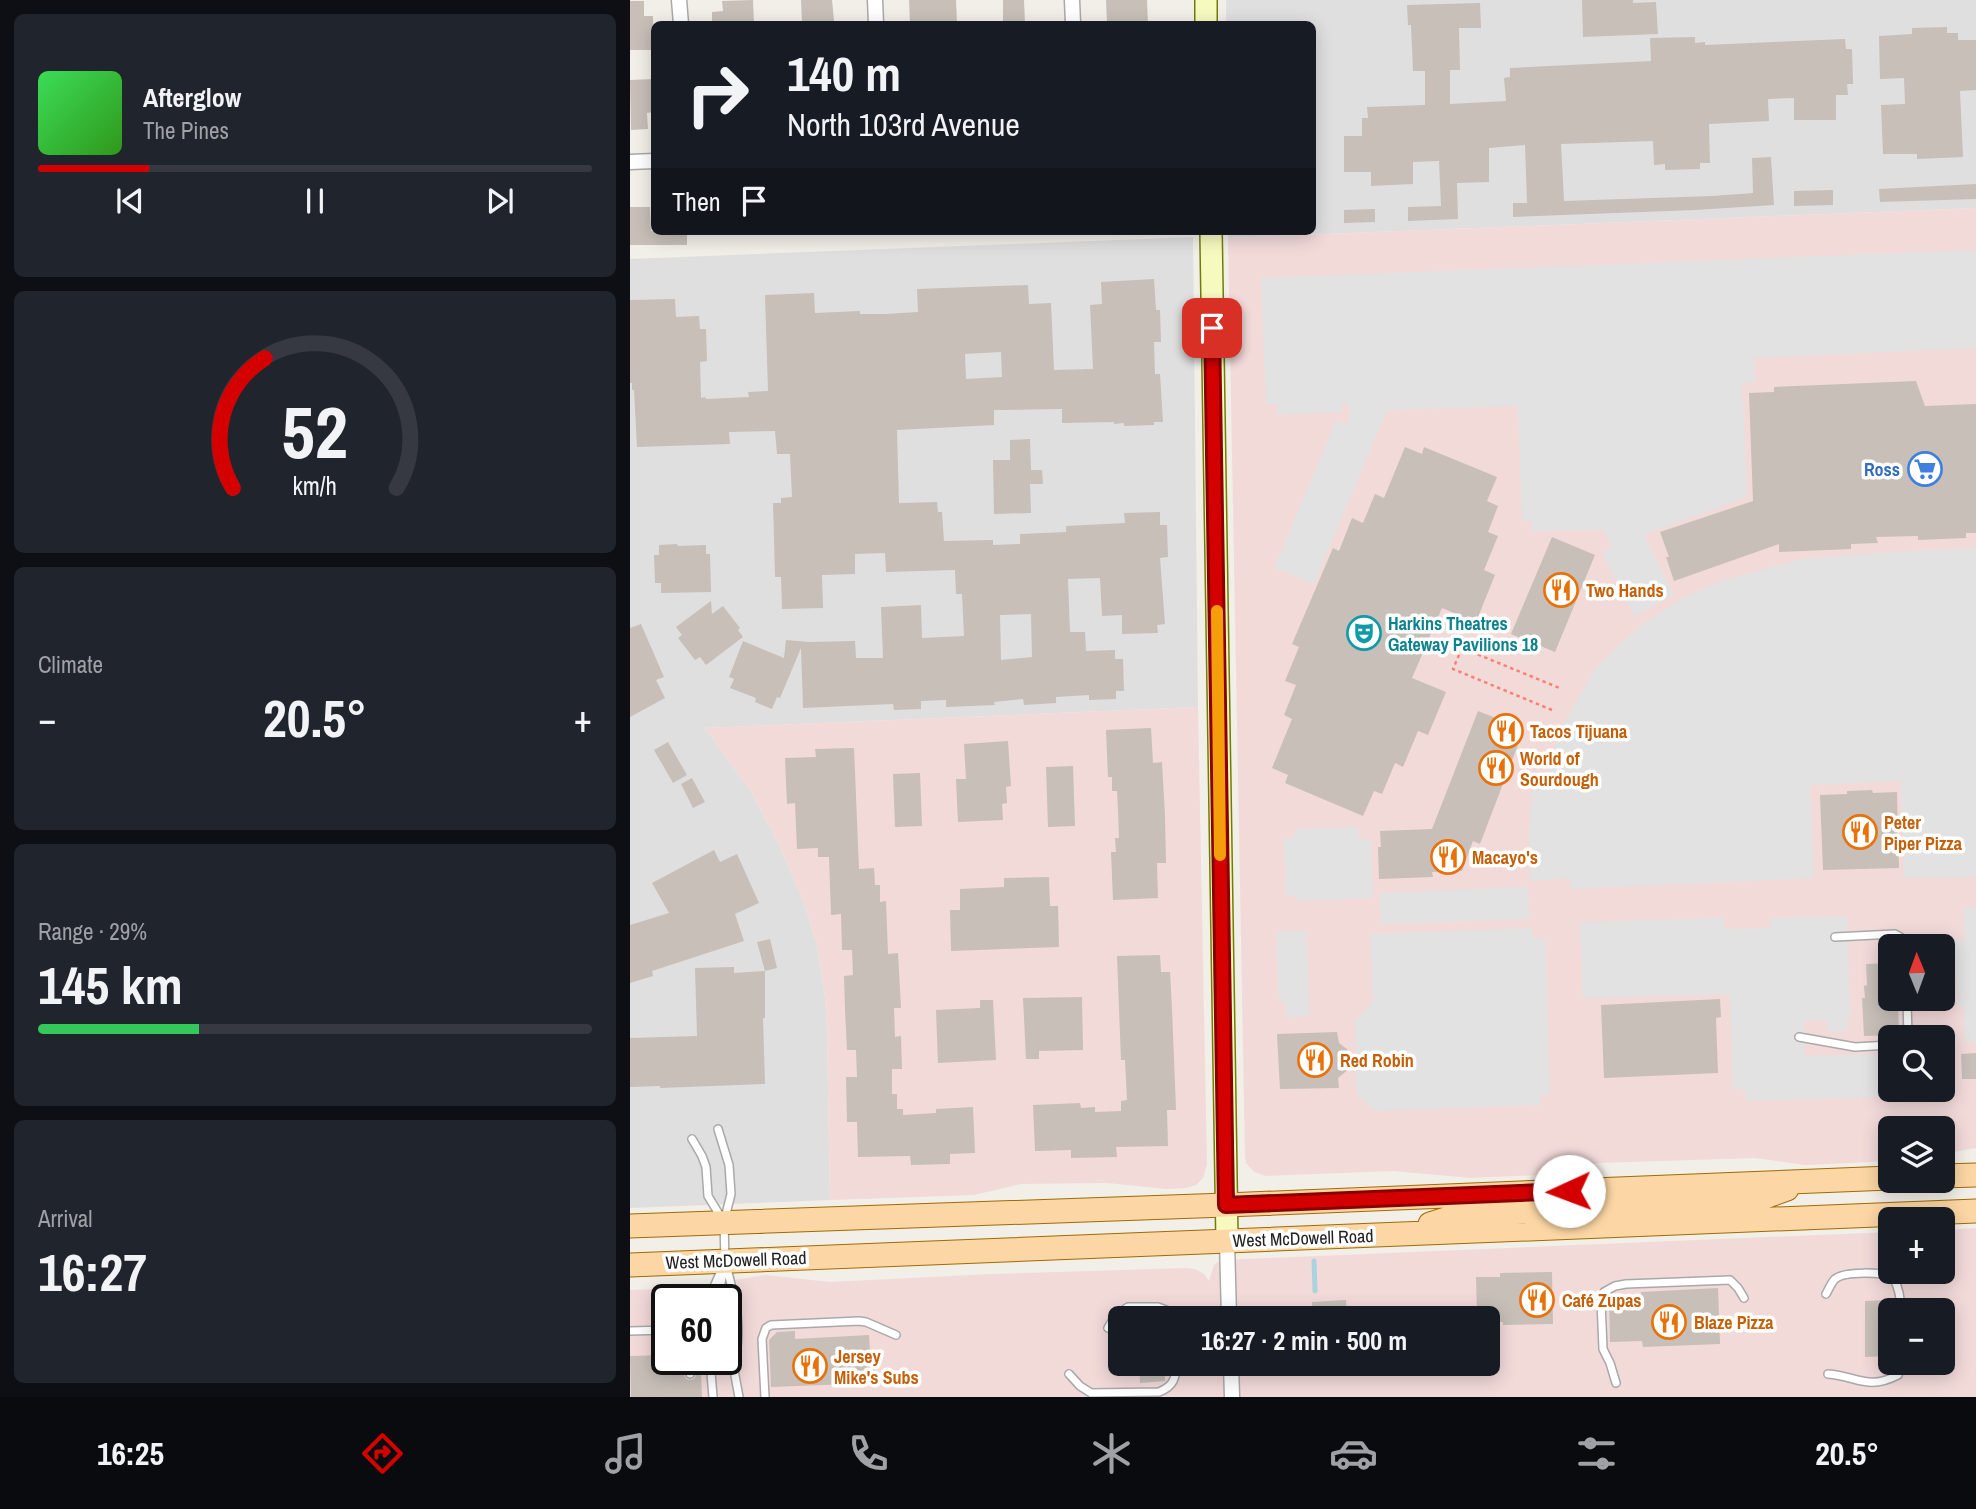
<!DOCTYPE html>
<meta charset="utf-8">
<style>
:root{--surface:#171b24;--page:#20242c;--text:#f1f3f6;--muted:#9ea1a6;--line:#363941;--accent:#d40000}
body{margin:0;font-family:"Archivo Narrow",sans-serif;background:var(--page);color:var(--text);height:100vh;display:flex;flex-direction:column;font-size:26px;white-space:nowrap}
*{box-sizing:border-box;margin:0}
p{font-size:23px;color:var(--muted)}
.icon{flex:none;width:38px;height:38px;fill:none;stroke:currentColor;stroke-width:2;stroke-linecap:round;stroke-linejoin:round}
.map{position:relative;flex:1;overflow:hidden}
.side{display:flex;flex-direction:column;gap:14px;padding:14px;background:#0d0f14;width:630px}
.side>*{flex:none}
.top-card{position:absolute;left:21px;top:21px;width:665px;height:214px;border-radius:10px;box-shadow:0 4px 18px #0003;background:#171b24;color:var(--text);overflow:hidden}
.needle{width:46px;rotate:359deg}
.buttons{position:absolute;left:1248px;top:934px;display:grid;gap:14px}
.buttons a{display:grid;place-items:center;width:77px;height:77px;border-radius:10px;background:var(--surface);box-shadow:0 4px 18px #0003;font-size:35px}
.speed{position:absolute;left:21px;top:1284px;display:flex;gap:14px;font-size:35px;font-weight:700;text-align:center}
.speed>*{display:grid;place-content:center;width:91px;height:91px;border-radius:50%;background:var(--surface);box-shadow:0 4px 18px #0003;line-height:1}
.speed .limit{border:4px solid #111;border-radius:10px;background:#fff;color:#111}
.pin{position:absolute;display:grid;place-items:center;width:60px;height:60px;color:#fff;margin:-30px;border-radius:14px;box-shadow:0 4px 10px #0006}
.me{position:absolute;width:77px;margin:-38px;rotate:268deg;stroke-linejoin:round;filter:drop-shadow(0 0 5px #0008)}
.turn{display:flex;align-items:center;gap:24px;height:147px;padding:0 21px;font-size:32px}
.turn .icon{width:91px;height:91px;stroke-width:2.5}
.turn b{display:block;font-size:49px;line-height:60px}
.then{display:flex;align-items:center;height:66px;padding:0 21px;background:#0003;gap:14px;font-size:26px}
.big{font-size:52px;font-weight:700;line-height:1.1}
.side .tile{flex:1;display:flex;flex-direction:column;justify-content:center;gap:10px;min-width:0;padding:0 24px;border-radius:10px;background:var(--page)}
.side .dial{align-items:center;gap:0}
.dial svg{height:182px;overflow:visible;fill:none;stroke:var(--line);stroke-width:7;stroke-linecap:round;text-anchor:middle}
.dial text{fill:var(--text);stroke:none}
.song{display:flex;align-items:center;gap:21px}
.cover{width:84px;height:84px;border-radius:10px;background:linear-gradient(135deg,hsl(130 70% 55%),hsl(110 70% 35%))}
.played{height:7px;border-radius:4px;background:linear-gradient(90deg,var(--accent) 20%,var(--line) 20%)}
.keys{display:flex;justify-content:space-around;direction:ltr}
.heat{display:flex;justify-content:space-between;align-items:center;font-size:38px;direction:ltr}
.charge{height:10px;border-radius:5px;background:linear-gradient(90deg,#34c759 29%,var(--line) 0)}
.trip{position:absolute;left:478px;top:1306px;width:392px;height:70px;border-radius:10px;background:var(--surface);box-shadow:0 4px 18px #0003;font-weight:700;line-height:70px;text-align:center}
.dock{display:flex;height:112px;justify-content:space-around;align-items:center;background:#090b0e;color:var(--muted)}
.dock .icon{width:49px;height:49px}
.dock .current{color:var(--accent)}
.dock b{font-size:32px;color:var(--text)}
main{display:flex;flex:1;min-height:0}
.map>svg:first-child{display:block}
.residential{fill:#e0dfdf}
.commercial{fill:#f2dad9;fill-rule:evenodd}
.parking{fill:#e2e2e2}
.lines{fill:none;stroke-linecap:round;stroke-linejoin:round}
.stream{stroke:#aad3df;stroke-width:5}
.building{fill:#c7bfb8;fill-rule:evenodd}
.lane-casing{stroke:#a9a9a9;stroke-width:10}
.street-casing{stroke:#a9a9a9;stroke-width:17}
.secondary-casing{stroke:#707d05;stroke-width:24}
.primary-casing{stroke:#a06b00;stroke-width:25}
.path{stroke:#fa8072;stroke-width:2.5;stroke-dasharray:3.5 3.5;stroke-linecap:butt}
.lane{stroke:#fff;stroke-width:7}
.street{stroke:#fff;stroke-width:14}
.secondary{stroke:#f7fabf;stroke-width:21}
.primary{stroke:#fcd6a4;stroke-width:23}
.route-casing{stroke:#8a0000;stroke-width:18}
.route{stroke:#d40000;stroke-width:12}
.slow{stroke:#f59e0b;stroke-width:12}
.labels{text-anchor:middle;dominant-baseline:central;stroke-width:7;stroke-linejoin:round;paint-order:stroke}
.shop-label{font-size:18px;font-weight:bold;fill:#366cbe;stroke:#fff;text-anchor:end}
.food-label{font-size:18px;font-weight:bold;fill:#c56008;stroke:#fff;text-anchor:start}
.culture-label{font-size:18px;font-weight:bold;fill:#0d838f;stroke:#fff;text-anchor:start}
.street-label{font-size:18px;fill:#222;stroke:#fff}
</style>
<main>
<section class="side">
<div class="tile">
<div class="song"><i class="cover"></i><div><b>Afterglow</b><p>The Pines</p></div></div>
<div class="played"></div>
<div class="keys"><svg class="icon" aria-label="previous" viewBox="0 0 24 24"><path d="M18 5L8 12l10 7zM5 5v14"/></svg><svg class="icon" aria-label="pause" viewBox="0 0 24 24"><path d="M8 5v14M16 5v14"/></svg><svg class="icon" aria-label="next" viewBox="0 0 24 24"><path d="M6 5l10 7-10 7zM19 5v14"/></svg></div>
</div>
<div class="tile dial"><svg viewBox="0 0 100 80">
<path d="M14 69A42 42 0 1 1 86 69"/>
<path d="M14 69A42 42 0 0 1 28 12" stroke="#d40000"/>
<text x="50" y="56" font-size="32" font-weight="700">52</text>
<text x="50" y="72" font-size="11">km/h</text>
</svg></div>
<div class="tile"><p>Climate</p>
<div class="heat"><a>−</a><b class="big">20.5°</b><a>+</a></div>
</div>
<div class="tile"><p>Range · 29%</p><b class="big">145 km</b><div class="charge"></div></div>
<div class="tile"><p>Arrival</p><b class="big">16:27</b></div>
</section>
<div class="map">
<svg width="1346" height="1397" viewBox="0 0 1346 1397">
<rect width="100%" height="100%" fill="#f2efe9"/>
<path class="residential" d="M596,0h750v208l-748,30v-7h84v-207h-86z
M563,237l5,470 -493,21 47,65 29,56 23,54 13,42 8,52 2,33 3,170 -200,8v-949z"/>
<path class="commercial" d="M1346,208v940l-33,6 -1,-25h-52v32l-84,4 -51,-7 -156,5 -59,12 -69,3 -78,-7 -127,5 -12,-4 -8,-9 -1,-7 -17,-918zM1260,947h52v52h-52zM1260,1038h52v52h-52z
M568,707l9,457 -4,14 -7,7 -10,3 -19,1 -60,-6 -86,1 -47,11 -144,5 -3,-170 -2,-33 -8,-52 -13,-42 -23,-54 -29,-56 -47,-65z
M1346,1228v169h-1346v-107l55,-2 81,-13 64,7 162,-8 194,-6 9,1 9,5 5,7 5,-16 7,-5 669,-28v40h52l1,-42zM37,1300h59v60h-59zM1260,1311h52v52h-52zM490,1318h368v45h-368z"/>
<path class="parking" d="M1346,250v98l-222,10 1,24 -13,1 5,114 -99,36 -3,4 29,58 -40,21 -32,-63 10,-6 -8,-17 -72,1v-10h-10l-4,-115 -131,4 -73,174 -40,-16 62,-147 11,4 3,-15 -3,-7 -5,-1 -1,10 -64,3v-11h-11l-5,-126z
M1346,548v329l-72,1 -3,-97 -91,4 4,93 -243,11 -1,-11 -40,3 -1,-53 5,-50 11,2 17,-53 35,-61 45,-41 44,-29 38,-16 78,-21 76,-6z
M728,827l1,13 12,-1 2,59 -75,3 -1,-6 -11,1 -2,-57 11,-1v-9z
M898,887l1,32 -148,5 -1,-31z
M1334,908h12v134l-11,1 -1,-37h-7l-2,-66h10z
M1217,916l3,102 -3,1v12l-19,1 -1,-12 -23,1 1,35 85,-2v36h26v6l-170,5 -1,-12h-12l-3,-95 -147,4 -3,-76 144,-4 1,11 45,-1v-10z
M902,928l1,10h12l5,157h-9v10l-165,6 -19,-15 -2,-74 18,-21 -3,-67z
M676,930l4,86 -24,1v-15l-7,-1 -3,-69z"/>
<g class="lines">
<path class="stream" d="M684,1261l1,30"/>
</g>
<path class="building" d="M123,0l1,24h-42v-12l11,-1 -1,-10z
M171,0h31l2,21 -32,2z
M279,0h47l1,24h-47z
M373,0h21l1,24h-22z
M476,0h41l1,24h-41z
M952,0h51v3l23,-1 2,32 -75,3z
M0,1h14v15h9l1,34h-24z
M850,3l1,25h-22l1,42h-10v34l56,-3 -2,-23 6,-1v-9l141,-7 -1,-23 45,-1v6l10,-1v3l140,-6 1,10h6l1,35h-6l1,11h-12v25h-42v-22l-26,1 1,22 -60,3 1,39h-10v6l-35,1v-6l-11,1 -1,-24 -92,3 3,57 148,-5 41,-3 -1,-35 19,-1 3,48 -79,5 -182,7v-14h14l-2,-58 -36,3v34l-32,1 1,36 -50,2v-14l33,-1 -2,-45 -26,1v22l-42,2v-14h-27v-36h18v-18h6l-1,-11 58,-2v-34h-12l-2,-46h-3l-1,-20z
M1317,27v6h11v7h18v50l-16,1 3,66 -46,2v-5h-34l-2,-49 24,-1 -1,-26 -24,1 -1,-43 33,-2v-6z
M24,79v33l-7,1 1,16 -17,1 -1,-50z
M1346,184v15l-96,3 -1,-13z
M1203,190v15l-39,1v-15z
M0,207h20l1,24h36v14h-57z
M745,209v13l-31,1v-13z
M524,279l2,31h4l1,32h-7l1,32h5l3,48h-9v3l-30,1v-3l-10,1v-2l-52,1v-14l-68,1v15l-97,5 2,73 38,-1 1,10h4l2,29 49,-1v5l27,-1v-10l46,-2v-6l59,-3 -1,-10 36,-1v13h7l1,32 -8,1 5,66 -8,1 1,8 -36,1v-19l-20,1 -2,-38 -32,1 2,53h15l1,19 29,-1v9h8l1,32h-8v8l-27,1v-5l-33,2v6l-32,2 -1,-6 -29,3 1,3 -49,2v-7l-25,1v8l-27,1 -1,-6 -90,4 -2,-60 -21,50 -3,-1 -5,12 -17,-7 1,-4 -26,-10 4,-9 -5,-2 14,-36 41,17 2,-18 23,2 46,-1 1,17h27l-2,-51 40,-2 1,33 42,-2 -2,-42h-6l-1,-24 -69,2 -1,-19 -30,1v20l-33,1 1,33 -41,1 -1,-32h-6l-2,-74h8v-5l11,-1 -2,-43h-13l-2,-23 -46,1 1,12 -93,3 -3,-57h-2v-7h-2v-83l45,-1 1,18 23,-1 1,13h6l1,32 -7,1 1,36 4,-1 1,2 43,-2 -1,-5 20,-1 -3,-96 49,-2 1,20 45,-2v3h26l32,-2 -1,-23 111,-4 1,19 22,-1 3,67 39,-1 -3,-64 12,-1 -1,-22zM371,352l1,25 -36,2 -1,-25zM401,614l1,43 -31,3 -1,-45z
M1286,381l9,25 51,-2v129h-10v5l-48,2v-4l-42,1 2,6 -27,1v5l-72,3v-8l-105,37 -8,-24h3l-9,-25 93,-31 -4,-108 25,-1v-5z
M400,439l1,31h11l1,14h-13l1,29 -37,1 -1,-54h17v-20z
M775,447l17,7 2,-7 73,30 -10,24 11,5 -10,26 10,4 -14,34 11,5 -19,47 -34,-14 -30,70 34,14 -18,43 -10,-4 -15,36 -8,-4 -13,31 -8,-3 -11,25 -78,-33 3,-8 -16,-7 20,-49 -8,-4 12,-30 -11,-4 14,-34 -7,-3 41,-96 6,3 13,-33 11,5 12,-29 9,4z
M922,537l43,18 -40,97 -44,-18z
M47,544l1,2 28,-1v9h4l1,38 -50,1v-10h-6l-1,-28h5v-10z
M81,601l1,13 11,-8 17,22 -2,2 5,7 -37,28 -6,-8 -5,3 -17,-22 4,-3 -6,-8z
M11,624l23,53 -8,3 9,18 -35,19v-89z
M848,711l46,18 -44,115 -7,-3 -11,30 -30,1 1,5 -54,2 -1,-32h3l-1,-16 52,-2z
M521,728l2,35 9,-1 3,54 1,47h-9l1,35 -45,2 -2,-48h5l-1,-14h4l-1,-28 -1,-19h-5v-14h-4l-2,-47z
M378,741l3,45 -5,1 1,16 -5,1 1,16 -45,2 -2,-43h10l-2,-35z
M38,742l19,33 -14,8 -19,-33z
M224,748l5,121 15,-1 1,17h5v17l6,-1 2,53 10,-1 3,55h-7l1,29 6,-1 1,33h-10v25h5v15h6v6l33,-2v-4l37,-2 2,46 -25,1v10l-39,1 -1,-9 -52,1 -1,-35h-10l-1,-45h11l-1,-27h-9l-2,-40 -1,-34 9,-1 -1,-25h-10l-1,-36 -10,1 -2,-58h-11v-9l-21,1 -2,-46 -8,1 -2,-46 31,-1 -1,-8z
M443,766l2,60 -27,1 -2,-60z
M290,773l2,53 -27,1 -2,-53z
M62,778l13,24 -12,6 -12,-24z
M1242,790l1,3 24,-1 2,76 -76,2 -3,-75 27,-1v-3z
M84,850l6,12 17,-8 22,49 -24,11 9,27 -92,30 1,5 -23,7v-58l39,-12 -17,-30z
M419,877l1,29h8l1,41 -108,4 -1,-41h10v-21l44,-2v-9z
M140,939l7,29 -12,3 -8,-29z
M530,955l1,17h9l2,37 4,101h-9l1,36 -52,1 1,10 -46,1v-8l-36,1 -2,-46 47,-2 1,5 14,-1v5l26,-1v-10l6,-1 -2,-40h-4l-4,-104z
M1260,963v36h8l1,36 -35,1 -2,-38h3l-1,-12 3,-1 -1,-21z
M104,967v6l31,-2v47h-2l2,66 -105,4v-2l-30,1v-49l67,-2 -2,-68z
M452,997l1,53 -44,1v8h-13l-3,-61z
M1090,999l1,18 -5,1 2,55 -114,5 -3,-73z
M350,1000h13l3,60 -58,3 -2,-53 44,-2z
M707,1032l2,11 8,6 4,8 -1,11 -12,10 1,10 -59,1 -3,-55z
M1346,1053v26h-14l-1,-25z
M922,1272l1,52 -50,1v-3l-15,1v-5h-11l-1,-41h24v-4z
M1088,1288l2,56 -77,3 -1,-6 -32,1 -1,-46 32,-1v-3z
M716,1300l1,18h-34l-1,-16z
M1260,1300v56l-25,1v-56z
M165,1331v8l74,-4 1,17h4l2,31 -105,4 -2,-47 8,-8z
M37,1355v5h11l1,15h5l2,4 5,1 4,-2 1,-4 5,-1 1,24h-71l-1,-41z
M509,1363h26v18l-25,2z"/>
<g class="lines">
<g class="lane-casing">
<path id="lane" d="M1205,937l60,-3 7,4 3,9
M1277,999l1,39
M1169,1037l56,10 35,-2
M88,1129l11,36 2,29 -7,28 1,39 -7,39
M62,1139l10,17 4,11 2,29 14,23
M96,1265c9,33 18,66 7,100
M1196,1294c3,-5 5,-11 9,-15 10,-8 47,-7 58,-2 6,11 8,21 8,34
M78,1300l13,-29
M478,1328l7,-12 13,-9h30l8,3 7,8
M0,1331l37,-1
M96,1356l7,9 6,32
M60,1360v14
M80,1360l3,37
M439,1374l11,12 11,7 68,-1c15,-6 17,-14 17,-29
M1198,1374c29,2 39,17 70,1l5,-12
M986,1383l-6,-20 -7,-14 -2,-48 3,-9 11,-6 11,-2 104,-4 8,8 6,10
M135,1397l-3,-58 4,-11 5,-3 88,-4 7,1 30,13"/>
</g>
<g class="street-casing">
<path id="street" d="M49,0l2,24
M245,0l1,24
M442,0l1,24
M0,162l24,-1
M597,1241l2,77
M601,1363l1,34"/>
</g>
<g class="secondary-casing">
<path id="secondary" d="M576,0v24
M581,231l16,1010"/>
</g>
<g class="primary-casing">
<path id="primary" d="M1312,1176l34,-1
M800,1224l35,-11 82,-2 17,-8 5,-12
M0,1226l596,-21 664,-27
M945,1226l7,-11 17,-9 155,-5 33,-12
M0,1265l1346,-54"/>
</g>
<path class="path" d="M922,710l-99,-41 9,-21 100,41"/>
<use href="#lane" class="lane"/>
<use href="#street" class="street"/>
<use href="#secondary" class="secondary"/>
<use href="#primary" class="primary"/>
</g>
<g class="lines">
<g class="route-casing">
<path id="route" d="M582,328l14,877 343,-14"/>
</g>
<use href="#route" class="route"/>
<path class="slow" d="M587,611l3,244"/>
</g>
<defs>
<g id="supermarket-ring" transform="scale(1.75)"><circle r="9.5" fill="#fff" stroke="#3f7fe0" stroke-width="1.5"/><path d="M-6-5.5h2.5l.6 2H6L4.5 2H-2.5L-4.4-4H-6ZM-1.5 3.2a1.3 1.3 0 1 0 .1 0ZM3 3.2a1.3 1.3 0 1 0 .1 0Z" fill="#3f7fe0"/></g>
<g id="restaurant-ring" transform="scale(1.75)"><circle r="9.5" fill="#fff" stroke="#e8710a" stroke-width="1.5"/><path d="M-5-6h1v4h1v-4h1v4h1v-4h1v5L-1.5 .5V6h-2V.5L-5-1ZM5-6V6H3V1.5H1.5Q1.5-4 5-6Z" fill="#e8710a"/></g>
<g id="theatre-ring" transform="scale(1.75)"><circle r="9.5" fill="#fff" stroke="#0f9aa8" stroke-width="1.5"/><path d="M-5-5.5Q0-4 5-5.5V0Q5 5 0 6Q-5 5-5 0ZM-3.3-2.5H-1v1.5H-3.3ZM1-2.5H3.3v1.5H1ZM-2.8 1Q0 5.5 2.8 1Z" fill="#0f9aa8"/></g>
</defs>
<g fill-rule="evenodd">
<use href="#supermarket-ring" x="1295" y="469"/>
<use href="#restaurant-ring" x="931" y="590"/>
<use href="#theatre-ring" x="734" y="633"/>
<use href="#restaurant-ring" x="876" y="731"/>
<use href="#restaurant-ring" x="866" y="768"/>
<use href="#restaurant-ring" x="1230" y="832"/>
<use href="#restaurant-ring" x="818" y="857"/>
<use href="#restaurant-ring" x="685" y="1060"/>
<use href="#restaurant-ring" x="907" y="1300"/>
<use href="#restaurant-ring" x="1039" y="1322"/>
<use href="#restaurant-ring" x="180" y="1366"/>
</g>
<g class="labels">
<g class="shop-label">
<text x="1270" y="469">Ross</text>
</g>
<g class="food-label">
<text x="956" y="590">Two Hands</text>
<text x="900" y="731">Tacos Tijuana</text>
<text x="890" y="758">World of<tspan x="890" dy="21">Sourdough</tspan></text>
<text x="1254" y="822">Peter<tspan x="1254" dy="21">Piper Pizza</tspan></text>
<text x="842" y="857">Macayo's</text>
<text x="710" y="1060">Red Robin</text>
<text x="932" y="1300">Café Zupas</text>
<text x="1064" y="1322">Blaze Pizza</text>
<text x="204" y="1356">Jersey<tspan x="204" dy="21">Mike's Subs</tspan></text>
</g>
<g class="culture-label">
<text x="758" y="623">Harkins Theatres<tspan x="758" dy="21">Gateway Pavilions 18</tspan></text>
</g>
<g class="street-label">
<text transform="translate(673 1238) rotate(-2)">West McDowell Road</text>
<text transform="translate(106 1260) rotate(-2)">West McDowell Road</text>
</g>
</g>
</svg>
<div class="buttons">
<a><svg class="needle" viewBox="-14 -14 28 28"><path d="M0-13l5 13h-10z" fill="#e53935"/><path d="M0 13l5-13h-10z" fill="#9ea1a6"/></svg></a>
<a><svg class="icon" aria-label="search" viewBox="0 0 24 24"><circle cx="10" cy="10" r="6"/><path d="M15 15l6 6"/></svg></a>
<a><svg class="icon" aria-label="layers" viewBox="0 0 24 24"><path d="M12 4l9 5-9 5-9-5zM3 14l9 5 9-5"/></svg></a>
<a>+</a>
<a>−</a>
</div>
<div class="speed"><div class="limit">60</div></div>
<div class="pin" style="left:582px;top:328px;background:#d93025"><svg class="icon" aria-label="arrive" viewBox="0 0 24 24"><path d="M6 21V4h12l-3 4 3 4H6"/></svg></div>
<svg class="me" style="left:939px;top:1191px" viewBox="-20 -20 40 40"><circle r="19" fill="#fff"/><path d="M0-13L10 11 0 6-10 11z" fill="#d40000"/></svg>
<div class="trip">16:27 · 2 min · 500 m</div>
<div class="top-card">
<div class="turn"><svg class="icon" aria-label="right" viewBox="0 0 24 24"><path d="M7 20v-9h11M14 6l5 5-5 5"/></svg><div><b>140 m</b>North 103rd Avenue</div></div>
<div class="then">Then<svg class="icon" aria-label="arrive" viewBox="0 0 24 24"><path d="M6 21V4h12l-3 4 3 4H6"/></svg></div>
</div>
</div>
</main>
<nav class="dock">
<b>16:25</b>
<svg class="icon current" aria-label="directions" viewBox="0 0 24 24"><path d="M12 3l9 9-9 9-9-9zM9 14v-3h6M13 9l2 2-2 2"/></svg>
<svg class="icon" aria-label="music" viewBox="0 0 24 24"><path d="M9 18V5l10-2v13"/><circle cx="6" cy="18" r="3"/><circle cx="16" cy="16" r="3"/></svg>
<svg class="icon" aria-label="phone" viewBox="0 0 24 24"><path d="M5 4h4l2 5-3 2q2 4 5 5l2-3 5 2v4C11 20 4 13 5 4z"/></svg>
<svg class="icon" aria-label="climate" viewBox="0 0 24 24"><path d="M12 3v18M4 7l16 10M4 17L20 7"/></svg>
<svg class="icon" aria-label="car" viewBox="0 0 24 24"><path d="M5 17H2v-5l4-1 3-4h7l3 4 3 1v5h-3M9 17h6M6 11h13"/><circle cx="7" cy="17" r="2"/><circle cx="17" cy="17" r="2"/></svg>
<svg class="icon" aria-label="filters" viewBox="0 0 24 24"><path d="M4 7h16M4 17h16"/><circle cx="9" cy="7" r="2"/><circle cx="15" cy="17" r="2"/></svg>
<b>20.5°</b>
</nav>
